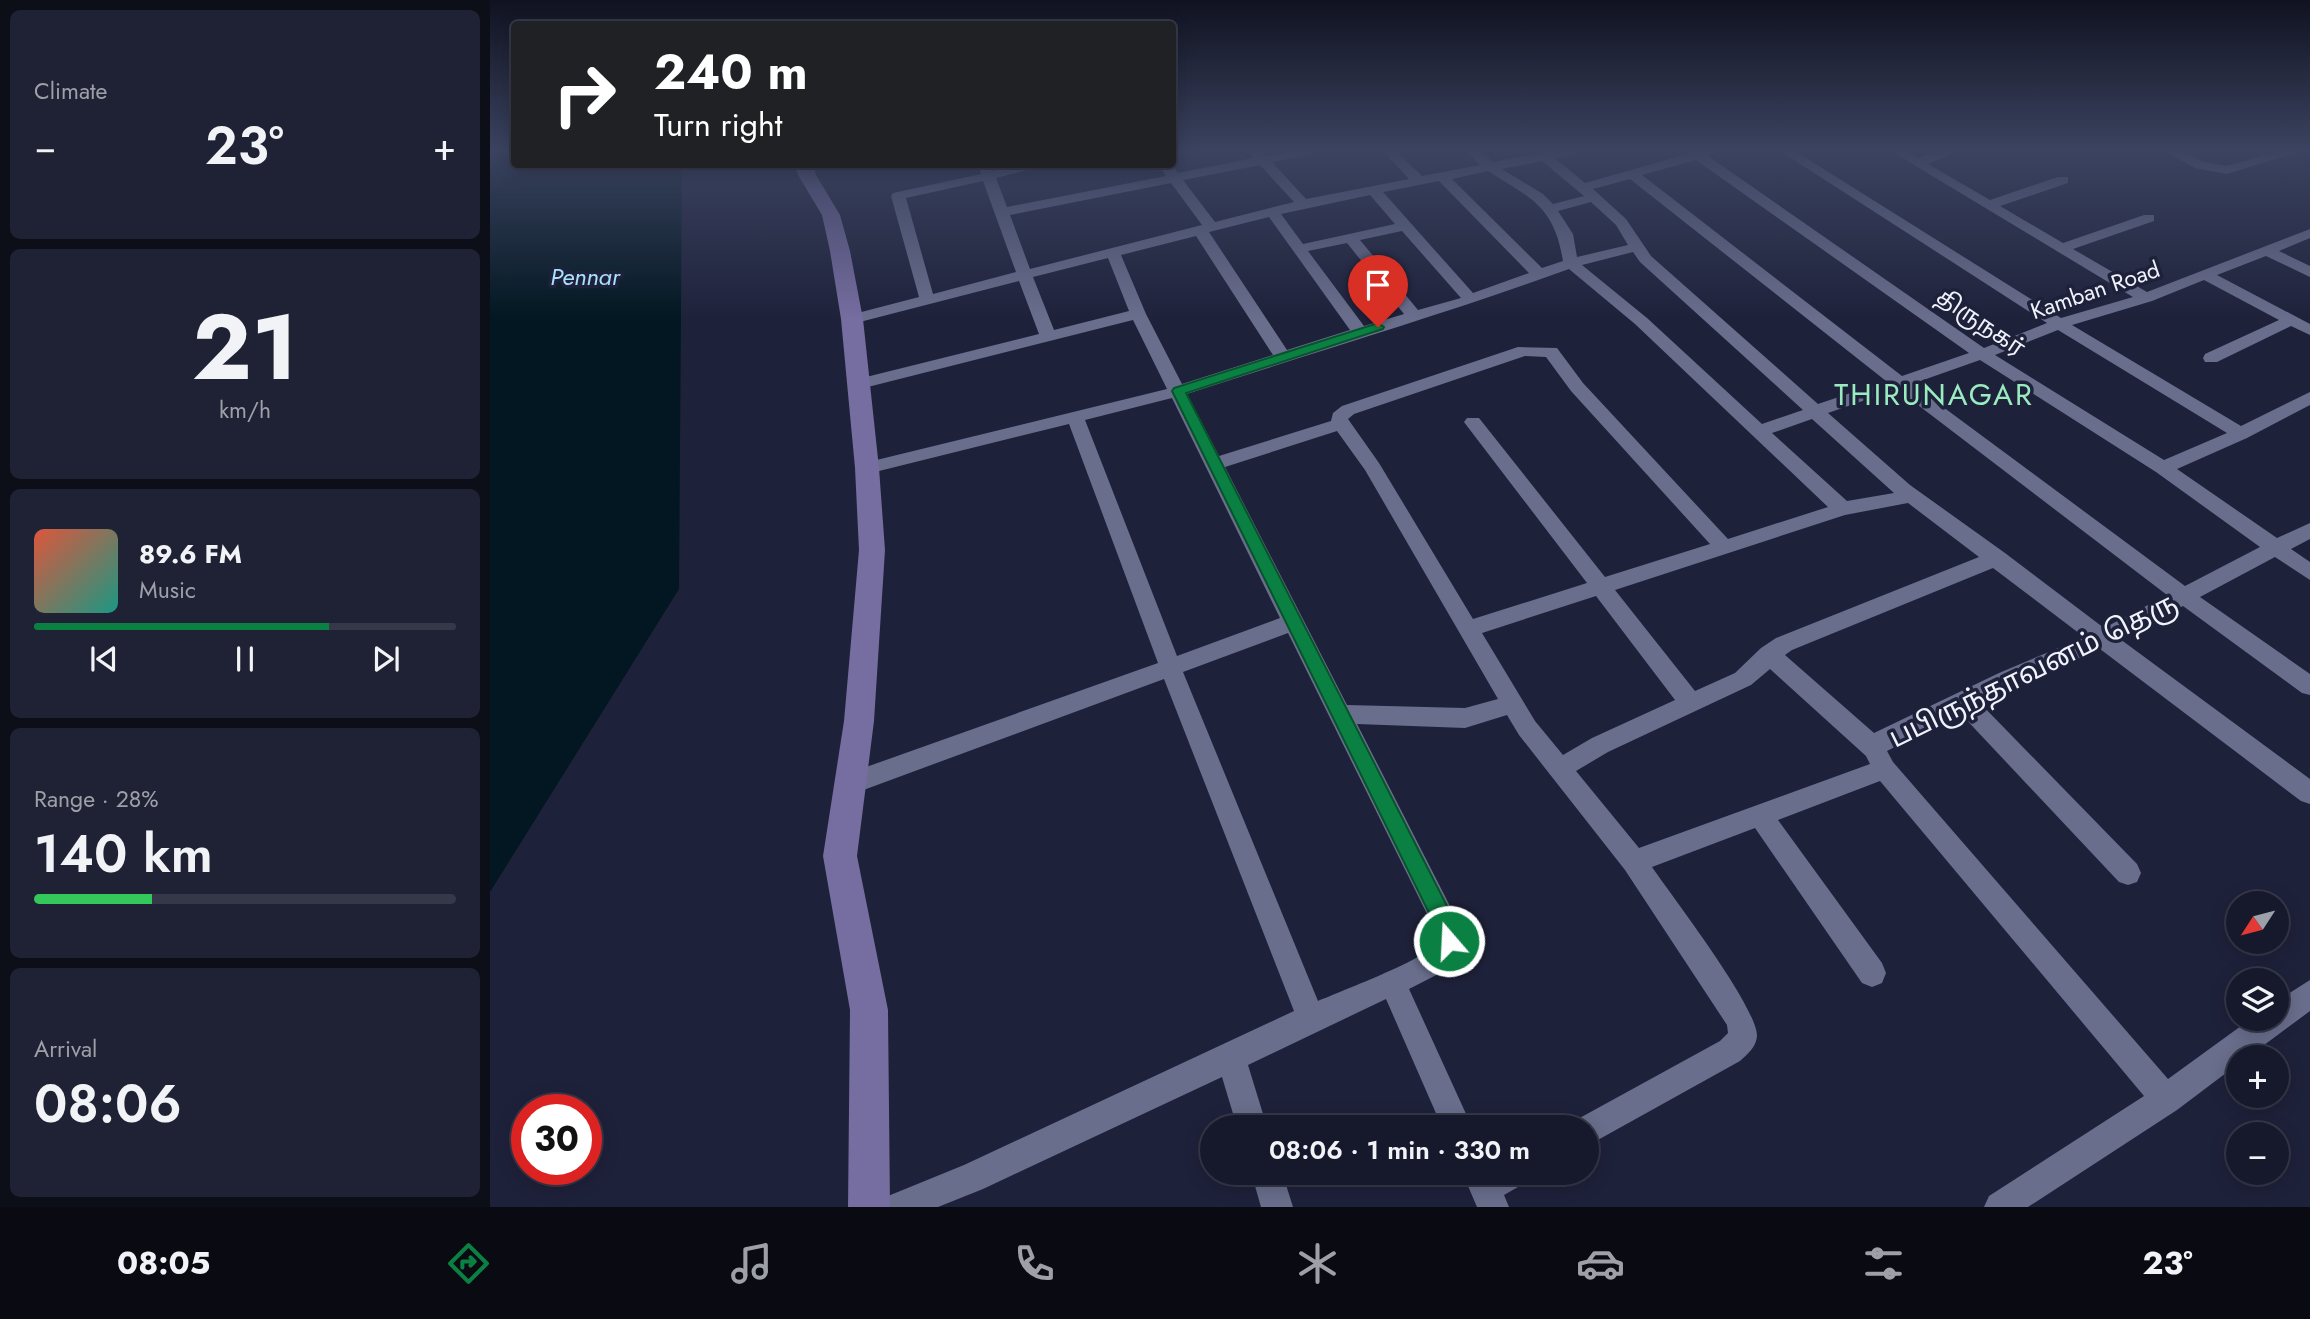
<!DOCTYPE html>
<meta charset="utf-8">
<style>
:root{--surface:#16192c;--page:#1f2234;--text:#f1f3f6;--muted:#9ea0a9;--line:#353848;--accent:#0b8043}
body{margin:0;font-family:Jost,"Noto Sans Tamil",sans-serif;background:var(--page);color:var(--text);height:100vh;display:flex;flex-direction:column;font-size:26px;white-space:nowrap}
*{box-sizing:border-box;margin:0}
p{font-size:23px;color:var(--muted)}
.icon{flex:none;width:38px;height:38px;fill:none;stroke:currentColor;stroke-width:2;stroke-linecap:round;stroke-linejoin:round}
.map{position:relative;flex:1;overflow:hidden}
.details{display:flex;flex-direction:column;gap:10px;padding:10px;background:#0c0e18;width:490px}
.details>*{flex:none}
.guide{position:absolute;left:21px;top:21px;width:665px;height:147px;border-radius:7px;box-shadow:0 4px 18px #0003,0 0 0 2px var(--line);background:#202124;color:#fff;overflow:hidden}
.needle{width:46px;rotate:234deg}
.controls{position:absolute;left:1736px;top:891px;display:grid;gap:14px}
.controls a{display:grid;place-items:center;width:63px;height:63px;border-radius:50%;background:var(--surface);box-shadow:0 4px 18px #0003,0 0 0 2px var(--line);font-size:35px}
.speed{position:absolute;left:21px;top:1094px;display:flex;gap:14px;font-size:35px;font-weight:700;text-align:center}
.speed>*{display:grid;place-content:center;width:91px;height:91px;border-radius:50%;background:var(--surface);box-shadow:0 4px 18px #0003,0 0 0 2px var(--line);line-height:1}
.speed .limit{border:10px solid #d22;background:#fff;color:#111}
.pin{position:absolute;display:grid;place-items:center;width:60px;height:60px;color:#fff;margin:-72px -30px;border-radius:50% 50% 50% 0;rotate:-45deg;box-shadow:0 0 7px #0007}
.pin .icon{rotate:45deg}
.me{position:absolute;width:77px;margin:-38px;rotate:341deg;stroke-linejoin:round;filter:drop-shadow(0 0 5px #0008)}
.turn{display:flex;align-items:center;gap:24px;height:147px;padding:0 28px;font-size:32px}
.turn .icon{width:91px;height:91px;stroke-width:2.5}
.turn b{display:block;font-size:49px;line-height:60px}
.big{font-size:52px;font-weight:600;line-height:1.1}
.details .widget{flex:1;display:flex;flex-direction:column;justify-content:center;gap:10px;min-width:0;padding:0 24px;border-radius:10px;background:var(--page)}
.details .dial{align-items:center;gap:0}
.dial b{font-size:91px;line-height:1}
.song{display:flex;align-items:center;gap:21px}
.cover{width:84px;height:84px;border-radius:10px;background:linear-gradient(135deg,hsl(10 70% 55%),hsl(170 70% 35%))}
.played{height:7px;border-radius:4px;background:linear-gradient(90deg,var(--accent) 70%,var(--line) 70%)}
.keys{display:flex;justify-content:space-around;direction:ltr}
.heat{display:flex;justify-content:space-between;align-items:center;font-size:38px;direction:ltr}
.charge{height:10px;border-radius:5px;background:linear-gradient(90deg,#34c759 28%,var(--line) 0)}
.trip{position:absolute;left:710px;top:1115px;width:399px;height:70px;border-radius:35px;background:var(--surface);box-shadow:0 4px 18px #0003,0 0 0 2px var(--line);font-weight:600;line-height:70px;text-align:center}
.dock{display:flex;height:112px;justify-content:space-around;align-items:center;background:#090a12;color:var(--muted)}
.dock .icon{width:49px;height:49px}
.dock .on{color:var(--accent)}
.dock b{font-size:32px;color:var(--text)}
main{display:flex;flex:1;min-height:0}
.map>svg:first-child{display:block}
.water{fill:#021721}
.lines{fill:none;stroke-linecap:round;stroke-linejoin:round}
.minor{fill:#696e8c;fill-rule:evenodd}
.secondary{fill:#766da0;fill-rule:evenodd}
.route{fill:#0b8043;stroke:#07532c;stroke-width:2}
.labels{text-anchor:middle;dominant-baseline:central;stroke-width:7;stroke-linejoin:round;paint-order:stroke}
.far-street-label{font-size:23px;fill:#f0f2fc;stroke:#1e213a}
.far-water-label{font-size:24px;font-style:italic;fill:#a8e0fd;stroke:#1e213a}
.street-label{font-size:28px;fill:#f0f2fc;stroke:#1e213a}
.neighbourhood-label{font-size:30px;letter-spacing:2px;fill:#9aebc0;stroke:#1e213a}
</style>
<main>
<section class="details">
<div class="widget"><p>Climate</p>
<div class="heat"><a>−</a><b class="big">23°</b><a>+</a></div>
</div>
<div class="widget dial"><b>21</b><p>km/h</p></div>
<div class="widget">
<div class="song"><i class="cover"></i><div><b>89.6 FM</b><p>Music</p></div></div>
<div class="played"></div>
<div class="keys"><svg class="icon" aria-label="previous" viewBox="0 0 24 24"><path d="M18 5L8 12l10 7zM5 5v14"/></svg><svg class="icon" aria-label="pause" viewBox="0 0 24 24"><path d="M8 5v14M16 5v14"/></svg><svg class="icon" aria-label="next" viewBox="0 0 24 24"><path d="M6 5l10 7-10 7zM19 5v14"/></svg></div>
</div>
<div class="widget"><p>Range · 28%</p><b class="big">140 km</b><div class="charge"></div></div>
<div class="widget"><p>Arrival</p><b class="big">08:06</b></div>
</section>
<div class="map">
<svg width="1820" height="1207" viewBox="0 0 1820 1207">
<rect width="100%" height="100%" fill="#1e213a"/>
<path class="water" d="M0,151h24v13l168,1 -3,424 -189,303z"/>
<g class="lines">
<path class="minor" d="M764,151h8l4,5 23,-5h25l-1,3 -41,8 34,37 103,-20 -26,-28h13l26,25 58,-11 -14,-14h14l13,11 59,-11h25l-1,3 -21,4 30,25 113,-32h20l-10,5 276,192 63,-25 -267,-172h15l266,167 72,-21 -242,-146h15l12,7 22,-7h18l-30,13 62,36 68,-23h10v6l-68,23 63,37 81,-28h10v6l-81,28 74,43 163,-63v9l-31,13 31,15v11l-44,-21 -49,19 93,49v11l-19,-9 -74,36h-12l-2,-4 2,-4 74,-34 -75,-40 -52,21 -80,24 169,101 69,-34v13l-63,33 -70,31 100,69 33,-15v16l-19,10 19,13v18l-35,-23 -75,40 110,77v21l-8,-2 -119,-87 -63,33 190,140v25l-9,-3 -201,-152 -120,54 157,161 4,9 -4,9 -9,3 -9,-3 -159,-169 -73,38 6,11 275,317 84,-61h25v-17l33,-21v31l-62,46h-10v7l-61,46 -149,97h-44l5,-11 155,-100 -264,-315 -102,39 104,143 4,10 -4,10 -10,4 -10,-4 -107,-155 -103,39c22,32 103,137 105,168 0,11 -9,19 -17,26l-153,85v-19h-13l2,-7 144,-79 8,-8 -1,-8 -102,-155 -106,-135 -12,-20 -42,13 -108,-4 94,184 11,33 -10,26 -43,22 63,138h-30l-56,-128 -138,66 19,62h-30l-15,-50 -239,112 -45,18h-55l5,-11 76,-31 330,-154 -130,-332 -314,116 -9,-3 -3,-8 3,-8 317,-113 -89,-239 -202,50 -7,-2 -2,-4 2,-4 307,-75 -34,-69 -273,69 -9,-5 3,-4 185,-46 -20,-53 -167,43 -8,-5 2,-3 73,-19 -28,-101 2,-3 88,-19 -3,-10h12l3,7 30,-7h26l-53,14 11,29 159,-31 -8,-12h13l7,9 75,-15 -3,-4zM1206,160l273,193 -67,23 -260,-201zM1052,161l42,35 -31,8 -10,-10 -41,-25zM770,165l34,37 -79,20 -32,-42zM998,171c44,28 66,35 75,90l-21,7 -90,-89zM1140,179l256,202 -68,23 -167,-148 -25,-37 -33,-30zM493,181l33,91 -83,22 -27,-96zM949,181l90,92 -56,20 -90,-101zM681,183l31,42 -172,44 -20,-54zM880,195l25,29 -92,20 -22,-30zM1101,202l25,23 12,20 -51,12 -4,-23 -15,-23zM779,217l81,113 -63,20 -78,-118zM912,231l59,67 -43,12 -58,-70zM706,236l77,119 -91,29 -36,-70 -25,-59zM857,243l57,71 -40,12 -56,-75zM1143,252l7,10 163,148 -41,14 -115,-106 -65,-53zM618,258l21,53 -75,19 -21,-53zM1079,269l66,55 193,183 -100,32 -145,-156 -26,-35 -39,-1 -176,59 -9,7 -2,8 -112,35 -32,-62c128,-42 256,-79 382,-125zM1568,330l169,103 -63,27 -169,-105zM1035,356l21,1 25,34 139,153 -105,33 -126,-159h-12l-3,4 3,4 120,157 -114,36 -94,-156 -31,-44 6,-5zM1490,360l176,112 104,75 -75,39 -273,-202zM1407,389l270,206 -63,33 -99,-75 -95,-68 -82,-72zM682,398l108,220 -103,38 -92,-236zM1322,419l82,74 -47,8 -75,-68zM847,431l28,39 133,229 -33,9 -118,-3 -122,-238zM1418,503l71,54 -203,81 -15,10 -26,25 -40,18 -80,-101 230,-75zM1503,568l91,69 -85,36 -125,60 -89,-78 7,-5zM1106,596l79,104 -83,38 -29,17 -28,-34 -53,-88zM798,633l142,287c2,7 8,19 3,26 -10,14 -94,46 -115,55l-135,-329zM1280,669l96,87 4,8 -231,84 -63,-77 32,-19 143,-67z
M1675,151h17l22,11 23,4 53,-15h21l-74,23 -32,-6z
M761,1172h31l11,35h-32z
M972,1172h67l-4,11 -21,12 5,12h-32z"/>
<path class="secondary" d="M305,164h18l3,11 24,40 10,36 13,68 16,149 6,82 -11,171 -17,135 31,154 2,197h-42l2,-197 -27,-154 21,-135 15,-171 -4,-82 -14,-149 -11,-68 -8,-36 -24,-40z"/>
</g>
<linearGradient id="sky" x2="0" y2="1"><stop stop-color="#101220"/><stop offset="0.47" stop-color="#3b4360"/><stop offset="1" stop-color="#3b4360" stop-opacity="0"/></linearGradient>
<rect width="1820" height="320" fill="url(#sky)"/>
<path class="route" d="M888,323l6,4 -1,2 -197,64 263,517 10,31 -3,7 -7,3 -8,-3 -9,-29 -260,-528 2,-3z"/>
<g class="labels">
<g class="far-street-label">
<text transform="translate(1605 290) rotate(-19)">Kamban Road</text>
<text transform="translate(1491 322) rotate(34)">திருநகர்</text>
</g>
<g class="far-water-label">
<text x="95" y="276">Pennar</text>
</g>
<g class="street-label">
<text transform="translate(1543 670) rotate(-26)">பபிருந்தாவனம் தெரு</text>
</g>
<g class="neighbourhood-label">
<text x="1444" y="394">THIRUNAGAR</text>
</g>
</g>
</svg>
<div class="controls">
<a><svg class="needle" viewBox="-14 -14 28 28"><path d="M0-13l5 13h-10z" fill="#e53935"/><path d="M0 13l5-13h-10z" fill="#9ea0a9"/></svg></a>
<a><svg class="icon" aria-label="layers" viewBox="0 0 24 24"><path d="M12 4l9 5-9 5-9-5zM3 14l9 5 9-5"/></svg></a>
<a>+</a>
<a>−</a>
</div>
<div class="speed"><div class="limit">30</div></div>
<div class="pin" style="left:888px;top:327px;background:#d93025"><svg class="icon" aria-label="arrive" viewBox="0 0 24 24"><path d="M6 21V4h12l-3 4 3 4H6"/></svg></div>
<svg class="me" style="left:959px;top:941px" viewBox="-20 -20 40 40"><circle r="17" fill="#0b8043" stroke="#fff" stroke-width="3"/><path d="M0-11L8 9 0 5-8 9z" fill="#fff"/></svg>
<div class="trip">08:06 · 1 min · 330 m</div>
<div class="guide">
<div class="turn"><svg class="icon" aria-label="right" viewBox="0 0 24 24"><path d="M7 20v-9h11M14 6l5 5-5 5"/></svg><div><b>240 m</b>Turn right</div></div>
</div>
</div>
</main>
<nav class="dock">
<b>08:05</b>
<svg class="icon on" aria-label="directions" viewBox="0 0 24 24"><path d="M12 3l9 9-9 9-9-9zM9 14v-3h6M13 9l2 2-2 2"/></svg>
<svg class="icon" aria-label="music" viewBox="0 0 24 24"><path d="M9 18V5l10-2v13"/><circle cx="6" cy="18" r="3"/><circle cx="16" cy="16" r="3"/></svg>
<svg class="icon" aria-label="phone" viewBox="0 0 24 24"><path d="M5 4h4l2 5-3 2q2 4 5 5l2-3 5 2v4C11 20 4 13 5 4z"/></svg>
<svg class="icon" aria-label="climate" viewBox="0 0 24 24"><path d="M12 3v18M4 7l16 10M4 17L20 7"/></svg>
<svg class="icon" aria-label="car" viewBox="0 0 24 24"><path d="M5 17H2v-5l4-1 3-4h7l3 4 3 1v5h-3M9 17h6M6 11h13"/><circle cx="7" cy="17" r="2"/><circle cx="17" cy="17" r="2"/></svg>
<svg class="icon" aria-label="filters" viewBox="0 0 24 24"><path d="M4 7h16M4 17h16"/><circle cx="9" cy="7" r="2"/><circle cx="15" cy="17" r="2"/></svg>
<b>23°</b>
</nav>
